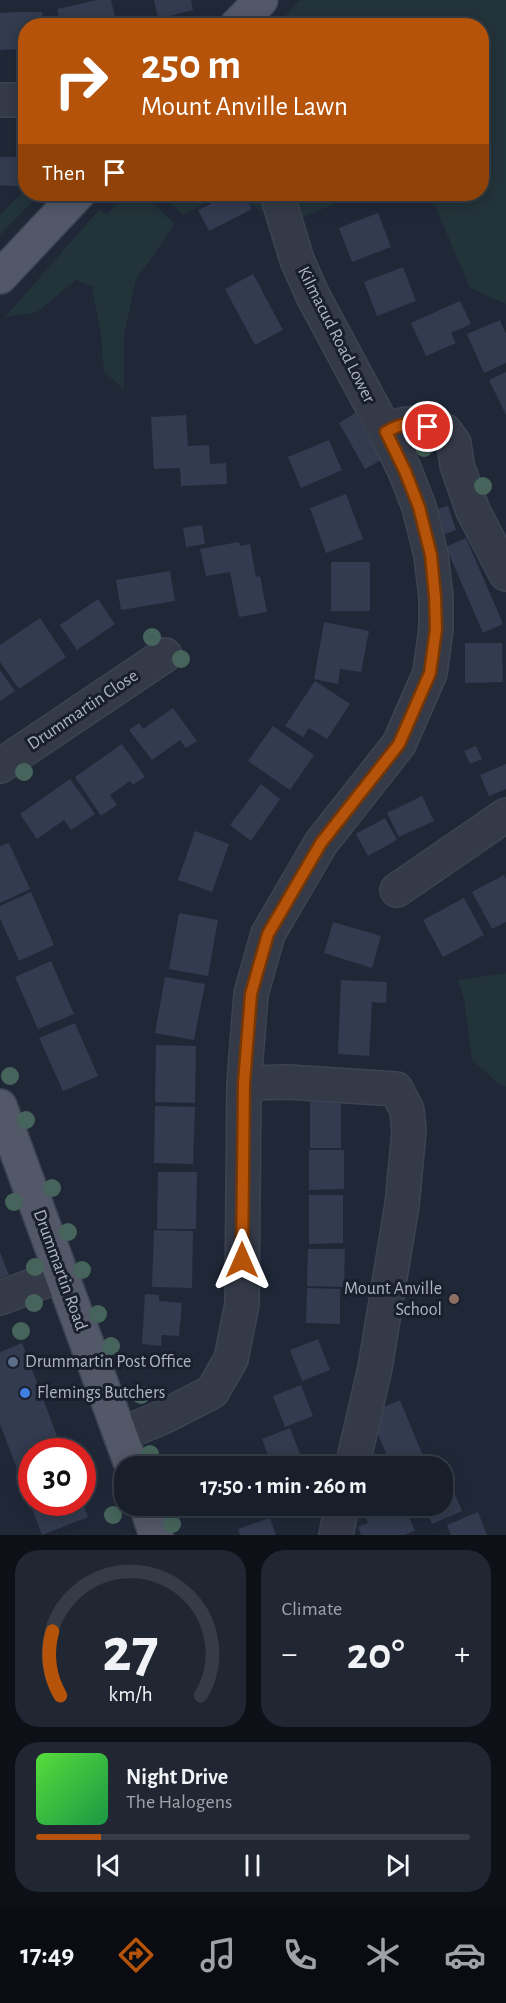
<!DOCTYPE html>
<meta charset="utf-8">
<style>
:root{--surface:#181e2a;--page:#212732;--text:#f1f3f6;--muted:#9fa2a8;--line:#363c47;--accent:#b45309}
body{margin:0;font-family:"Alegreya Sans",sans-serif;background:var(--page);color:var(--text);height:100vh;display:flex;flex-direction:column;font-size:22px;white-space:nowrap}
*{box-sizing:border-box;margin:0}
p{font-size:20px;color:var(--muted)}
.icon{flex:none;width:33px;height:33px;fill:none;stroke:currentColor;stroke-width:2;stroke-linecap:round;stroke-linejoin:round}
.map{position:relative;height:1535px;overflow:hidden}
.details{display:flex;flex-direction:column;gap:15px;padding:15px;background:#0d1017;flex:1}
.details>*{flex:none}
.top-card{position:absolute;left:18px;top:18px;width:471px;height:183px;border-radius:24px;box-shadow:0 3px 15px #0003,0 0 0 2px var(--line);background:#b45309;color:#fff;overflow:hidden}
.speed{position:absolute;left:18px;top:1438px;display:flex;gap:12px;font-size:30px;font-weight:700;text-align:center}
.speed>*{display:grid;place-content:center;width:78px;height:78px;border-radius:50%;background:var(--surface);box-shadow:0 3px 15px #0003,0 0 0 2px var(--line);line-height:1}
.speed .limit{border:9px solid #d22;background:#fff;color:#111}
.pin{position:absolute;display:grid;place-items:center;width:51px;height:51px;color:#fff;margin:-26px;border:3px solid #fff;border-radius:50%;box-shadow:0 2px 6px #0007}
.me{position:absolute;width:66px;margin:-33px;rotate:0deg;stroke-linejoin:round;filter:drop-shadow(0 0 4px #0008)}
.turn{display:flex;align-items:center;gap:21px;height:126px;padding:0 24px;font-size:27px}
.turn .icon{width:78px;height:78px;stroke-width:2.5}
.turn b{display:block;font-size:42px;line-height:51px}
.then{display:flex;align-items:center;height:57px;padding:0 24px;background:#0003;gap:12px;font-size:22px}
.big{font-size:45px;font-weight:700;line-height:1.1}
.details .widget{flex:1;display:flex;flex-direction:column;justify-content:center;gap:9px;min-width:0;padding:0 21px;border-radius:24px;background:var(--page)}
.details .dial{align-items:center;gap:0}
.dial svg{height:156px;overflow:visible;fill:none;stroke:var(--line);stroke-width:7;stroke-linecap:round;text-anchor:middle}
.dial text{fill:var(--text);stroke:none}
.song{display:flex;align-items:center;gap:18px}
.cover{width:72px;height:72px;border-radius:9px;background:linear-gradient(135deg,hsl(110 70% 55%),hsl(140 70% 35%))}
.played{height:6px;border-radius:3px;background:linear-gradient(90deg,var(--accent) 15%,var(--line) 15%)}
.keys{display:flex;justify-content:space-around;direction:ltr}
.heat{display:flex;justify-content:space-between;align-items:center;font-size:33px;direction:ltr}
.details .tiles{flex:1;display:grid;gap:15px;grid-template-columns:1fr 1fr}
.widget:last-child{grid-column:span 2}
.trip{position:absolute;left:114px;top:1456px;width:339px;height:60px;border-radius:24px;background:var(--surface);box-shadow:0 3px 15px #0003,0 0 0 2px var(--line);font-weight:700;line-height:60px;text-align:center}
.dock{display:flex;height:96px;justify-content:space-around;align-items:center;background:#0a0c11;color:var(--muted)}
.dock .icon{width:42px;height:42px}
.dock .selected{color:var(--accent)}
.dock b{font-size:27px;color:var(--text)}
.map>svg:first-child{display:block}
.green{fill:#223339}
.building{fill:#323b4f}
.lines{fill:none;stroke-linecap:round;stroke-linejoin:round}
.minor-casing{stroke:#3d4352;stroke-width:36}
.major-casing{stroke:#3d4352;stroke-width:36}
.minor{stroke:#343a48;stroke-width:33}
.major{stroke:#525868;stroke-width:33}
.tree{fill:#46645b}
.route-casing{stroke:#753606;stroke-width:15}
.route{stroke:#b45309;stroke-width:10}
.education-dot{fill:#8d6e63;stroke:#191f2d;stroke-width:2}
.service-dot{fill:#5c6f8a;stroke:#191f2d;stroke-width:2}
.shop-dot{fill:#3f7fe0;stroke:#191f2d;stroke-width:2}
.labels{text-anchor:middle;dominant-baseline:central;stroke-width:6;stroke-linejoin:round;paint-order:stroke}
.street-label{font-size:18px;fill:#aeb4c5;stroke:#191f2d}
.poi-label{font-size:18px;fill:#aeb4c5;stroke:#191f2d;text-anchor:start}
</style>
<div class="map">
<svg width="506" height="1535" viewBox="0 0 506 1535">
<rect width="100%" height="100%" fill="#202838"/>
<path class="green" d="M300,0h206v304l-36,-16 -40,-94h52v-168l-206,-1z
M25,190l1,4h14l-40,41v-20z
M115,194h28l32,30 -39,56 -12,54v55l-20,-17 -3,-36 -9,-50 -16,-6 -39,32 -32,5 95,-108 6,6 14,-15z
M161,194h100l5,20 -24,-15 -34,3 -25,13z
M292,194h67l-61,25z
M506,973v114l-6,-2 -28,-25 -8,-60 -6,-20z"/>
<path class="building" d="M97,0h14l6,26h-56l-4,-17z
M154,0h37l2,10 -35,9z
M17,12h25l1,14h-17v23l-26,1v-37z
M0,157h26v30l-26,-2z
M231,194h13l8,15 -43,22 -11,-21z
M378,213l13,34 -39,15 -13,-34z
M403,267l13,34 -39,15 -13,-34z
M253,274l30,56 -28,15 -30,-56z
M460,301l11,23 -20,9 5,10 -30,13 -15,-33z
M500,320l6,14v29l-22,10 -17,-39z
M506,372v43l-17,-35z
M355,413l26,47 -16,9 -26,-46z
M186,415l2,31 21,-1 1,19 16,-1 1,21 -46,2 -1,-18 -26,1 -3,-52z
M329,440l13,30 -41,18 -13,-31z
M346,494l17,45 -37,14 -16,-45z
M434,497l4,12 10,-3 8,24 -16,6 -12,-37z
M202,525l3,19 -19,3 -3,-19z
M466,538l37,86 -20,9 -37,-86z
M239,542l1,4 10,-2 6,33 4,-1 7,36 -28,5 -9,-45 -24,4 -6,-27z
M331,562h39v49h-39z
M170,571l5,30 -54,9 -5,-30z
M98,599l17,25 -38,26 -17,-25z
M40,618l26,39 -47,32 -19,-27v-17z
M324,622l45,9 -8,41 -21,-3 -2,15 -24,-5z
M465,643h37l1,39 -38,1z
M0,670l15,21 -15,10z
M315,681l35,23 -23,35 -18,-11 -6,9 -18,-11z
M173,708l24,33 -11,7 -6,-8 -28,20 -23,-30 10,-7 4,6z
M273,726l41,29 -24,35 -42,-29z
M122,744l23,33 -12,8 -3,-4 -20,14 7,10 -16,11 -26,-39z
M476,746l6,13 -12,5 -6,-13z
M506,764v25l-17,7 -9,-21z
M70,779l25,35 -24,16 -7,-10 -27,19 -17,-25z
M261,784l19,15 -29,42 -21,-16z
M422,796l12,25 -35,16 -12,-24z
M385,818l12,22 -29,16 -12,-22z
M195,831l34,13 -17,48 -34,-12z
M9,843l21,46 -30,14v-57z
M504,875l2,4v43l-14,7 -20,-37z
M31,892l23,53 -35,16 -19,-43v-12z
M464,898l20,37 -41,22 -20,-37z
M179,913l39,7 -10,56 -39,-7z
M333,922l48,14 -9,32 -48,-15z
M51,961l23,53 -36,15 -23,-52z
M165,977l40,7 -11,56 -39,-7z
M341,980l46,2 -1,21 -14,-1 -3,54 -31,-2z
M75,1023l23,53 -35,15 -24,-53z
M156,1045l40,1 -1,57 -40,-1z
M310,1102h31v46h-31z
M155,1106l40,1 -2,57 -39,-1z
M309,1150h35v39l-35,1z
M158,1172h39l-1,57h-39z
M309,1195h34v48l-34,1z
M154,1230l39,1 -1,57 -40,-1z
M308,1249h37l-1,38 -37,-1z
M0,1252l9,23 -9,3z
M307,1288l33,1v35l-34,-1z
M145,1294l14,1v6l23,2 -3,33 -17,-1 -1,11 -19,-2z
M318,1339l12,31 -28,11 -12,-31z
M22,1343l41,109h-31v51h51l5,14 -46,18 -42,-111v-72z
M301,1385l12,31 -28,11 -12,-31z
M400,1400l23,56 -31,11 -23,-54z
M290,1428l12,31 -20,8h-10l-10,-28z
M439,1455l23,56 -30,13 -8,-18h18v-39h-32z
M254,1506h19l-17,7z
M366,1506h38l11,25 -11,4h-43l-3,-8 10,-4 -3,-7 3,-5z
M478,1512l9,23h-36l-4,-10z
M270,1518l6,17h-36l-2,-6z"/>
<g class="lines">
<g class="minor-casing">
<path id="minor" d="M0,100h26
M386,432c22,-14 36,-7 59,-1l9,12 3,22 16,46 33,63
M0,766l165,-111
M397,890l109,-75
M244,1083l44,-1 108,7 11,21 2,21 -7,74 -27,163 -23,99
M0,1298l61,-23
M120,1435l43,-18 49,-25 19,-33 11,-55 2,-221 7,-89 17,-60 53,-91 78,-99 31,-71 6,-44v-32l-5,-42 -12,-48 -14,-36 -19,-39 -73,-136 -16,-36 -20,-66
M336,1535l6,-29"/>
</g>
<g class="major-casing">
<path id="major" d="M236,26l25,-26
M0,277l78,-83
M0,1106l132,361
M146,1506l10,29"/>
</g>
<use href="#minor" class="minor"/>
<use href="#major" class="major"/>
</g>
<g class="tree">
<circle cx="424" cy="448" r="9"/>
<circle cx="483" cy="486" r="9"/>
<circle cx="152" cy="637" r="9"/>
<circle cx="181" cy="659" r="9"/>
<circle cx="24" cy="772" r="9"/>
<circle cx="10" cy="1076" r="9"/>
<circle cx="26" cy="1120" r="9"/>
<circle cx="52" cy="1188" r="9"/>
<circle cx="14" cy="1202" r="9"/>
<circle cx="68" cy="1232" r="9"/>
<circle cx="35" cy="1267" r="9"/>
<circle cx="82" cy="1270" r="9"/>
<circle cx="34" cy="1303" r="9"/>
<circle cx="98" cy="1314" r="9"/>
<circle cx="21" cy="1331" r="9"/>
<circle cx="111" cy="1346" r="9"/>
<circle cx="141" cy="1395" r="9"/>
<circle cx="150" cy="1454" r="9"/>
<circle cx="113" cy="1515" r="9"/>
<circle cx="172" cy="1524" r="9"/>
</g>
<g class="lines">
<g class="route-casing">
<path id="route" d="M242,1260l2,-177 7,-89 17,-60 53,-91 78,-99 31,-71 6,-44 -1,-32 -4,-42 -12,-48 -14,-36 -19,-39c15,-9 25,-10 42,-5"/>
</g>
<use href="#route" class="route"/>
</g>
<circle class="education-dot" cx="454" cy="1299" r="6"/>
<circle class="service-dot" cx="13" cy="1362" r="6"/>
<circle class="shop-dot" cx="25" cy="1393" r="6"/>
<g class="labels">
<g class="street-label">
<text transform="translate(336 335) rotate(63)">Kilmacud Road Lower</text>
<text transform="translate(83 710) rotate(-34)">Drummartin Close</text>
<text transform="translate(60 1270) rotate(70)">Drummartin Road</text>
</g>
<g class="poi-label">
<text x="442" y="1289" text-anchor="end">Mount Anville<tspan x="442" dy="21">School</tspan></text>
<text x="25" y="1362">Drummartin Post Office</text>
<text x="37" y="1393">Flemings Butchers</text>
</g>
</g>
</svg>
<div class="speed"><div class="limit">30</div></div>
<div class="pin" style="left:428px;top:427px;background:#d93025"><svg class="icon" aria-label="arrive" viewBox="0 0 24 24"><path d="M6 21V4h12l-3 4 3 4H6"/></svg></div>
<svg class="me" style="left:242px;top:1260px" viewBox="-20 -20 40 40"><path d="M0-17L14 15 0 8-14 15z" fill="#b45309" stroke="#fff" stroke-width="4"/></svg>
<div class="trip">17:50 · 1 min · 260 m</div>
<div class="top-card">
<div class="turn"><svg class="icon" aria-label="right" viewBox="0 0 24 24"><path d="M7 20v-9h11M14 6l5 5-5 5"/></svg><div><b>250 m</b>Mount Anville Lawn</div></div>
<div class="then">Then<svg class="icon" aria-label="arrive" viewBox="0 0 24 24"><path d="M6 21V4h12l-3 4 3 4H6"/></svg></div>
</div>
</div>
<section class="details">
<div class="tiles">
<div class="widget dial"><svg viewBox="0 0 100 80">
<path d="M14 69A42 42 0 1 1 86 69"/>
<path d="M14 69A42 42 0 0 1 10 36" stroke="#b45309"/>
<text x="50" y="56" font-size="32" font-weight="700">27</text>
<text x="50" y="72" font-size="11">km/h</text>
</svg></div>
<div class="widget"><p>Climate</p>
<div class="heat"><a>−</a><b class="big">20°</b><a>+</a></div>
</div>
<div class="widget">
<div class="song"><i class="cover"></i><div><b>Night Drive</b><p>The Halogens</p></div></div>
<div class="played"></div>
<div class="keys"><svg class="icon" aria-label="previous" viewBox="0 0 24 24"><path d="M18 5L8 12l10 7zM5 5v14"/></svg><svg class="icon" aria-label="pause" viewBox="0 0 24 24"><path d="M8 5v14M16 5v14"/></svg><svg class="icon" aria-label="next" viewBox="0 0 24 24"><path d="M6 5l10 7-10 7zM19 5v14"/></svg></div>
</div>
</div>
</section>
<nav class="dock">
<b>17:49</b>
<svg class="icon selected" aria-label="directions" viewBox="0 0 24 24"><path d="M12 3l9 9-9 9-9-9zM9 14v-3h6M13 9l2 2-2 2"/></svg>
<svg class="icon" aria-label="music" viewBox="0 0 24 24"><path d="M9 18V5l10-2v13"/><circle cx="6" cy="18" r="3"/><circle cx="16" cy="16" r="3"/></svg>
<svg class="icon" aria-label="phone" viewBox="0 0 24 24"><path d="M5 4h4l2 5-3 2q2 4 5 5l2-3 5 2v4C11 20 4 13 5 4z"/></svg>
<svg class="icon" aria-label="climate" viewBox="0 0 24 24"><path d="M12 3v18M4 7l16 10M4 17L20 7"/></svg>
<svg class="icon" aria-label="car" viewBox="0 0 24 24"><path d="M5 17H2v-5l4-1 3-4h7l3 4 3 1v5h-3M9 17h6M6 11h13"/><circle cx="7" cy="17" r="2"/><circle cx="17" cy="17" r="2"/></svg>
</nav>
